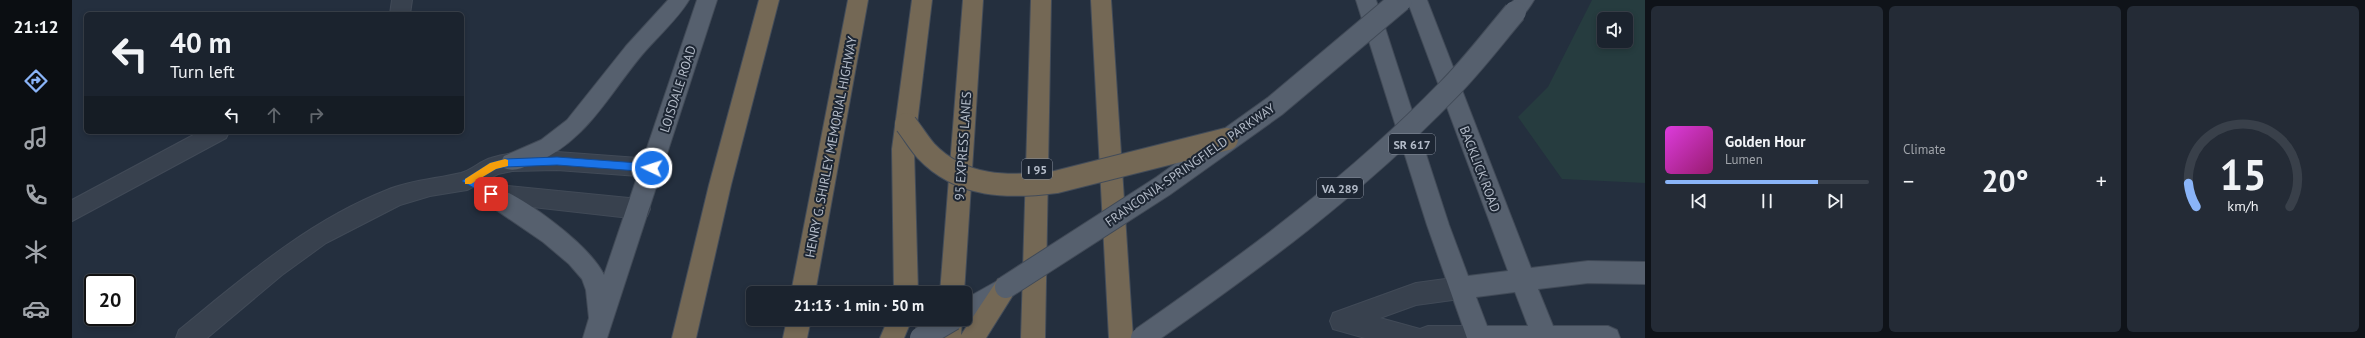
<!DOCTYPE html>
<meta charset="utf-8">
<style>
:root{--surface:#1b232e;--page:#242b36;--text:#f1f3f6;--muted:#a0a4aa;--line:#39404a;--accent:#8ab4f8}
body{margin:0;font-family:"PT Sans",sans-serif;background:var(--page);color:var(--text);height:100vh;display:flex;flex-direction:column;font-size:15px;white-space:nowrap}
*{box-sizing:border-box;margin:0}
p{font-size:13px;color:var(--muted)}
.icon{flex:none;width:22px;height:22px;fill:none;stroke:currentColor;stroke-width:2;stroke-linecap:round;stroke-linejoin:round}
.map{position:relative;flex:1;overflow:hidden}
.panel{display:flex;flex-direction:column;gap:6px;padding:6px;background:#0f1319;width:720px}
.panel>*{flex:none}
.hud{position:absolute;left:12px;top:12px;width:380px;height:122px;border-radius:6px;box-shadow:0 2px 6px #0003,0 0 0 1px var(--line);background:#1b232e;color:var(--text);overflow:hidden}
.tools{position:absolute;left:1525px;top:12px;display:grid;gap:8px}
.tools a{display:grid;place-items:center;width:36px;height:36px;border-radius:6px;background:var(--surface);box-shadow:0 2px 6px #0003,0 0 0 1px var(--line);font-size:20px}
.speed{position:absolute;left:12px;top:274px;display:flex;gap:8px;font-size:20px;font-weight:700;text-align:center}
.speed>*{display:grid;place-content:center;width:52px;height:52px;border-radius:50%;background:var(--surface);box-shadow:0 2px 6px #0003,0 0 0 1px var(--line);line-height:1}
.speed .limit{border:2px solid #111;border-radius:6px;background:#fff;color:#111}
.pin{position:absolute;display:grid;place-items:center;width:34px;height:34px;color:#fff;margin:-17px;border-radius:8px;box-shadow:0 2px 6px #0006}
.me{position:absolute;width:44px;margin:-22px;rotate:274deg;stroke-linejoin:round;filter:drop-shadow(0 0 3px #0008)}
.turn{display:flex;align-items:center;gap:14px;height:84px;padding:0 20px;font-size:18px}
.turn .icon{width:52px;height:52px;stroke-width:2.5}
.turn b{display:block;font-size:28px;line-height:34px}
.lanes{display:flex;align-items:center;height:38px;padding:0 20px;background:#0003;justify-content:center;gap:20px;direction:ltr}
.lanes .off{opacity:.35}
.big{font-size:30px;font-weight:700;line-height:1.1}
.panel .widget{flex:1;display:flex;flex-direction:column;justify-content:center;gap:6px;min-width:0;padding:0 14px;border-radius:6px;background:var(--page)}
.panel .dial{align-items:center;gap:0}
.dial svg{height:104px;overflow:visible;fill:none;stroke:var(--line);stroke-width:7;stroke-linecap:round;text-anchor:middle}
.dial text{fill:var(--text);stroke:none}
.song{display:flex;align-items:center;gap:12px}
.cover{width:48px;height:48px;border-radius:6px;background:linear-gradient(135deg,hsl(300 70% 55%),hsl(320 70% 35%))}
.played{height:4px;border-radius:2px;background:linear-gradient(90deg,var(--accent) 75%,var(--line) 75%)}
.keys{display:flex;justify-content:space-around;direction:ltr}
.heat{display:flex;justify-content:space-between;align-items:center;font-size:22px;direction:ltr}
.panel .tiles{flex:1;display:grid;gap:6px;grid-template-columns:repeat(3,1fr)}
.trip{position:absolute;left:674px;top:286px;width:226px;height:40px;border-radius:6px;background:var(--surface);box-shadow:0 2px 6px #0003,0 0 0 1px var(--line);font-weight:700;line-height:40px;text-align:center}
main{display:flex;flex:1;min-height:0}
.tab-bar{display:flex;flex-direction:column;width:72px;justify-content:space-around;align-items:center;background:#0b0e12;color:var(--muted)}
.tab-bar .icon{width:28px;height:28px}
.tab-bar .selected{color:var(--accent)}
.tab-bar b{font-size:18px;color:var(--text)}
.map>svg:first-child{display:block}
.green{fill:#263c3f;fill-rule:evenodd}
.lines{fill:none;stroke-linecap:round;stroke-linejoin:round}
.minor-casing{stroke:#414a57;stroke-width:2}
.major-casing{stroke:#414a57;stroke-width:2}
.highway-casing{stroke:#434c59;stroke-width:2}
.minor{fill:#38414e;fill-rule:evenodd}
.major{fill:#56606e;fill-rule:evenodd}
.highway{fill:#746855;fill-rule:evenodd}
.major-bridge-casing{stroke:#414a57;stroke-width:24;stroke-linecap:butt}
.highway-bridge-casing{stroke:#434c59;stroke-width:24;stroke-linecap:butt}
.major-bridge{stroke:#56606e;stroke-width:22}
.highway-bridge{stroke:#746855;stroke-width:22}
.route{fill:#1a73e8;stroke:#114b97}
.slow{fill:#f59e0b}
.labels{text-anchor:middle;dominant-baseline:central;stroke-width:4;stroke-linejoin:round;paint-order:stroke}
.shield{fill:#1d2633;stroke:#878f9c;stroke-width:1}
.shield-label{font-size:12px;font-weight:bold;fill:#b4bcc9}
.street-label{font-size:13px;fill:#b4bcc9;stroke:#1d2633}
</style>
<main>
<nav class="tab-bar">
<b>21:12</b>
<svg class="icon selected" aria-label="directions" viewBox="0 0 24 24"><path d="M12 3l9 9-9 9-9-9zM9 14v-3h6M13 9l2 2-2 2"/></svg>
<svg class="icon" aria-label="music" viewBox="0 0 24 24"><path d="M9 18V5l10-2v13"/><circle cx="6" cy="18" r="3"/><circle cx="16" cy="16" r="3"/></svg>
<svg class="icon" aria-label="phone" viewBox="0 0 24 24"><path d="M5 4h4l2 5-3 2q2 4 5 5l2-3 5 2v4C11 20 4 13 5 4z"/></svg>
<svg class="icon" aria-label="climate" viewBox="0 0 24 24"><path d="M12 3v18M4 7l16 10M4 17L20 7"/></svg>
<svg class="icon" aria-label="car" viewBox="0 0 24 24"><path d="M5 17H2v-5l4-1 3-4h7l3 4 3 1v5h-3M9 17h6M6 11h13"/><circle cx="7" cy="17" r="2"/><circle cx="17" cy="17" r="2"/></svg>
</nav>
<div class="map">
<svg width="1573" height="338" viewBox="0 0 1573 338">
<rect width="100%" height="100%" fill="#242f3e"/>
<path class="green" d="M1520,0h53v183l-83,-4 -44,-62 30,-30zM1532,19h22v22h-22z"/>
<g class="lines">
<g class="minor-casing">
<path id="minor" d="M320,0h20l-2,14h-20z
M127,132h30l-3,6 -154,83v-21z
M485,152l95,7 8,3 3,6 -3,6 -8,3 -95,-7 -45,1 -14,3 -31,16 -37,6 -30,9 -74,38 -44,32 -75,63h-31l3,-8c65,-53 129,-109 208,-140 24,-10 49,-11 74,-17 11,-3 19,-12 30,-15 21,-7 44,-6 66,-6z
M415,184l152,15 8,3 3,7 -3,7 -8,3 -152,-17 -8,-2 -3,-7 3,-7z
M1388,277l9,3 3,8 -3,8 -9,3 -44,6 -36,13 40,11 8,-3h51l9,4 3,8h-126l-32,-9 -3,-8 3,-8 83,-30z"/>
</g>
<g class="major-casing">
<path id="major" d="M596,0h21c-12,20 -33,38 -48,56 -34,41 -57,89 -111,109 -9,3 -16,7 -26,3l-3,-6 3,-6 37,-16 26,-20 59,-74z
M625,0h20l-110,338h-24l6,-20 -3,-28 -4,-11 -13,-15 -26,-22 -60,-41 -3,-7 3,-7 8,-2c32,11 98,59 113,90z
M1284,0h20l73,225 19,51 40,-5 -101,-271h20l104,268 57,-7 57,1v22l-57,-1 -50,6 15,37h55l9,4 3,8h-153l-40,-113zM1443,292l13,34h-41l-11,-29z
M1442,0h20c-7,11 -12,21 -26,17l-3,-5z
M934,276l8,3 4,8c-6,14 -38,31 -53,36l-9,-3 9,-1v-20z"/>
</g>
<g class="highway-casing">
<path id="highway" d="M687,0h20l-48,185 -35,153h-24l37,-153z
M776,0h20l-53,293h-24z
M840,0h20l-18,149 4,144h-24l-2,-144z
M891,0h20l-19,293h-24z
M959,0h20l-6,338h-24z
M1019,0h20l22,338h-24z
M934,276l8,3 4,8 -32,51h-50l2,-19h24l-1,16 37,-56z
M715,319h24l-4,19h-24z
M816,319h24l-8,19h-24z"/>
</g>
<use href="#minor" class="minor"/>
<use href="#major" class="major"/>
<use href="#highway" class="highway"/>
<g class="major-bridge-casing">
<path id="major-bridge" d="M934,287l157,-101 112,-80 126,-106
M849,338l32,-19
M1070,338c108,-75 214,-153 306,-248 24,-24 45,-52 67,-78"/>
</g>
<g class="highway-bridge-casing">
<path id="highway-bridge" d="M834,124c7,9 13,19 20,27 35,37 83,37 130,31l171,-43"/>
</g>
<use href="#major-bridge" class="major-bridge"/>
<use href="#highway-bridge" class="highway-bridge"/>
</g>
<path class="route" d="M485,157l95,7 5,4 -5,4 -95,-7 -52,2 -9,2 -21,12 20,11v5l-4,1 -29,-17 28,-18 15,-4z"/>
<path class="slow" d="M433,159l3,1v6l-12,3 -25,15h-6v-5l25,-16z"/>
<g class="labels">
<g class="shield">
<rect x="1317" y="134" width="46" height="20" rx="3"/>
<rect x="950" y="159" width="30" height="20" rx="3"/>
<rect x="1245" y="178" width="46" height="20" rx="3"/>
</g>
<g class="shield-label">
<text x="1340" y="144">SR 617</text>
<text x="965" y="169">I 95</text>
<text x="1268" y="188">VA 289</text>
</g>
<g class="street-label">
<text transform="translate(606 89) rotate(-72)">LOISDALE ROAD</text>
<text transform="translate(891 146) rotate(-86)">95 EXPRESS LANES</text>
<text transform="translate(759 147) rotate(-79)">HENRY G. SHIRLEY MEMORIAL HIGHWAY</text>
<text transform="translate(1118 165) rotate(-35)">FRANCONIA-SPRINGFIELD PARKWAY</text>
<text transform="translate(1408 169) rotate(69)">BACKLICK ROAD</text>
</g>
</g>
</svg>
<div class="tools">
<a><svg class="icon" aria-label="sound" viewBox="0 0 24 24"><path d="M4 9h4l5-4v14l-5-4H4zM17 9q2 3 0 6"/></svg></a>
</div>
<div class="speed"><div class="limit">20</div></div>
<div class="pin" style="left:419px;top:194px;background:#d93025"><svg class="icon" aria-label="arrive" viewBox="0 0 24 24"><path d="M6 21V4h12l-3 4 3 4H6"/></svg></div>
<svg class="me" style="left:580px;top:168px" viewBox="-20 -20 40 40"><circle r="17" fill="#1a73e8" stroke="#fff" stroke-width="3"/><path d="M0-11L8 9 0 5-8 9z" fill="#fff"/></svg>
<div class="trip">21:13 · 1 min · 50 m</div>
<div class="hud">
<div class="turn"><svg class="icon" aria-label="left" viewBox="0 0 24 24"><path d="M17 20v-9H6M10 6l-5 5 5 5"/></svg><div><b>40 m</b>Turn left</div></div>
<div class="lanes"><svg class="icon" aria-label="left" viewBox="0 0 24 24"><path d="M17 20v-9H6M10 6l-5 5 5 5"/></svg><svg class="icon off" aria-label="ahead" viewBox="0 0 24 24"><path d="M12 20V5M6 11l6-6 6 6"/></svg><svg class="icon off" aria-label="right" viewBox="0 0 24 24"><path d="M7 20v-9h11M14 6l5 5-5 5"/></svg></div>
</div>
</div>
<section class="panel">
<div class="tiles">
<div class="widget">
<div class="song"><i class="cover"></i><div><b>Golden Hour</b><p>Lumen</p></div></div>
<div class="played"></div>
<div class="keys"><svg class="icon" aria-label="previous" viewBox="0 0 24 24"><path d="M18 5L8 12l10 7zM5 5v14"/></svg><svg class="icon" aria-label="pause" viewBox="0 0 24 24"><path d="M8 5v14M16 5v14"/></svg><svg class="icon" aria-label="next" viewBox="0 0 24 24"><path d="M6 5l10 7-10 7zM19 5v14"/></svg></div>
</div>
<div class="widget"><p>Climate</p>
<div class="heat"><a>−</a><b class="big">20°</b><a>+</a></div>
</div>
<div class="widget dial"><svg viewBox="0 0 100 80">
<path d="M14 69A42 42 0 1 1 86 69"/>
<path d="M14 69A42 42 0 0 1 8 51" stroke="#8ab4f8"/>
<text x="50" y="56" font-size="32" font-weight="700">15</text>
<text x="50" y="72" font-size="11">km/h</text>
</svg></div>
</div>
</section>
</main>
